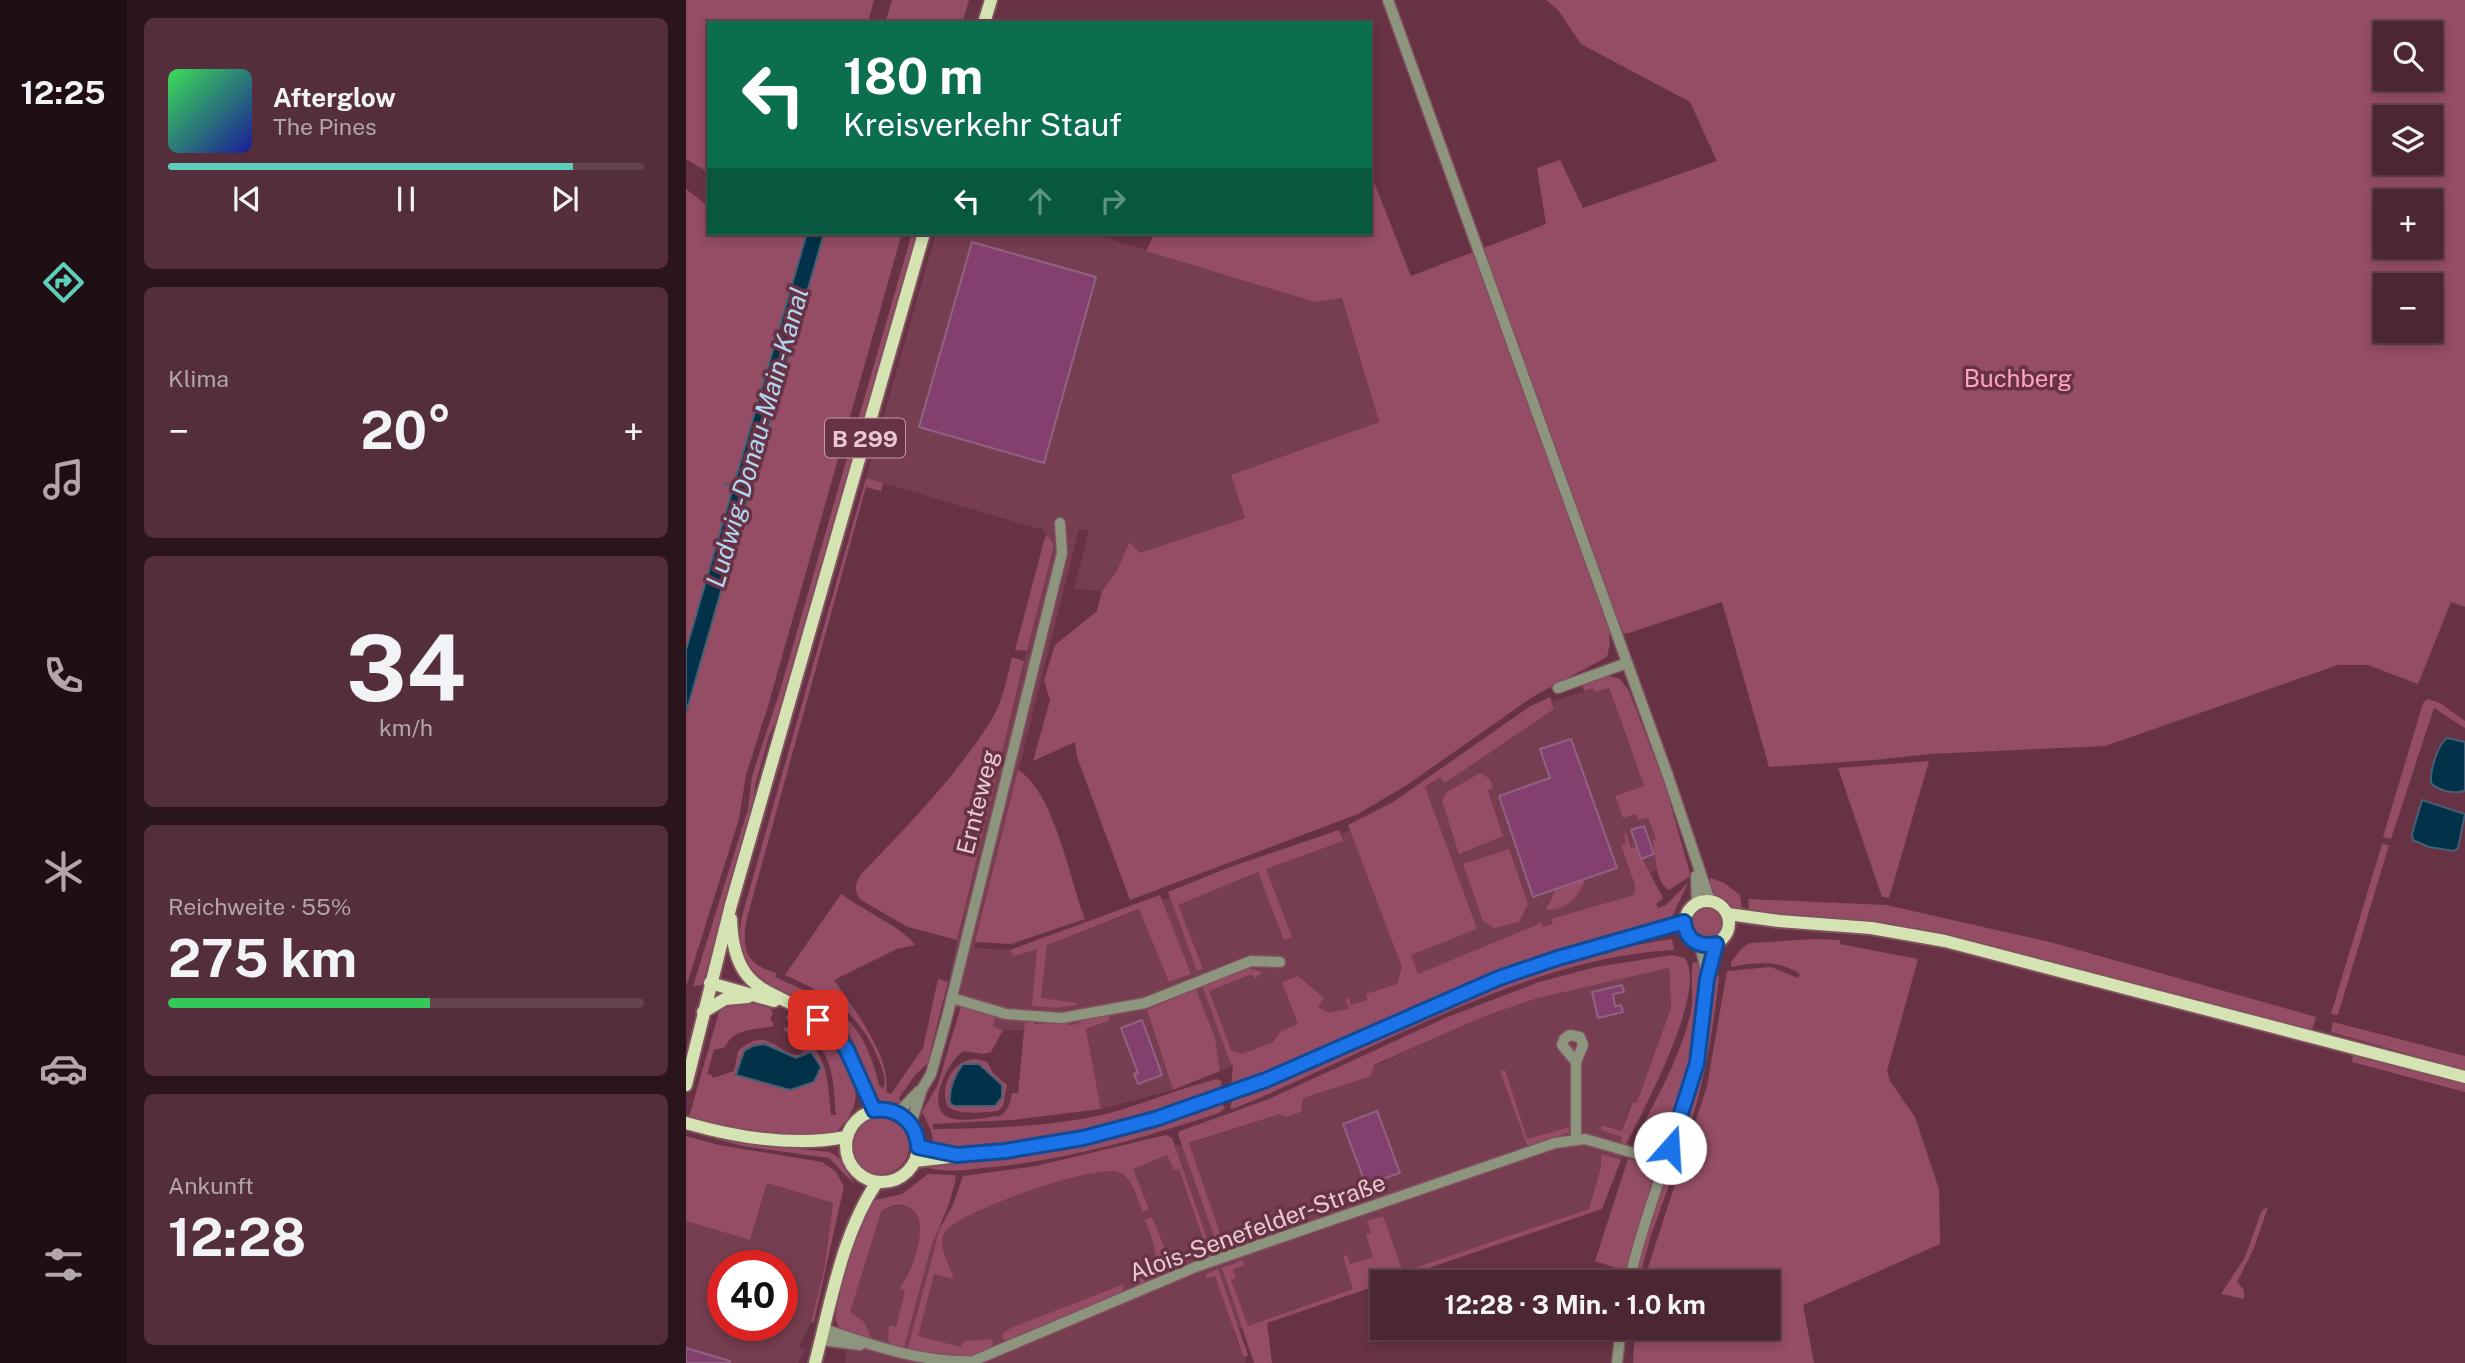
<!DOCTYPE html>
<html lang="de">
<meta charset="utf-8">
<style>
:root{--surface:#4d2633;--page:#542e3b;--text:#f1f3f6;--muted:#b3a5ac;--line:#64434e;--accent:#5cceba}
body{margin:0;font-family:"Public Sans",sans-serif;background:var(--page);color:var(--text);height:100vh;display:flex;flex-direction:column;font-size:26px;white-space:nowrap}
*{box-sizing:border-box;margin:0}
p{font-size:23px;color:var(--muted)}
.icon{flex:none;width:38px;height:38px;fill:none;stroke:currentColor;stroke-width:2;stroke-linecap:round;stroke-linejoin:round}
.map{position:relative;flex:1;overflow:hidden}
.side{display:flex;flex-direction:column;gap:18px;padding:18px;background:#2a151c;width:560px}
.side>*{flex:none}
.top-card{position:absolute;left:21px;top:21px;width:665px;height:214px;border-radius:0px;box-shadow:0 4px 10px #0003,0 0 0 2px var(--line);background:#0b6e4f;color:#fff;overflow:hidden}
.tools{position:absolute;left:1687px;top:21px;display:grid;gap:14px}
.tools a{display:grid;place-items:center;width:70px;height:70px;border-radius:0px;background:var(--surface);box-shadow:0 4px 10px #0003,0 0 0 2px var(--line);font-size:35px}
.speed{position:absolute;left:21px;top:1250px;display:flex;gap:14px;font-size:35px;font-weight:700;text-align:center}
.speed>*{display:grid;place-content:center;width:91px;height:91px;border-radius:50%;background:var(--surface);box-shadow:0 4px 10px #0003,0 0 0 2px var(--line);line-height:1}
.speed .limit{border:10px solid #d22;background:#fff;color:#111}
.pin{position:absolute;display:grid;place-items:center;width:60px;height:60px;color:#fff;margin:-30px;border-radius:14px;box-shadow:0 4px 10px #0006}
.me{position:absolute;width:77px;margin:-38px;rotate:19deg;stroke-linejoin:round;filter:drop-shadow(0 0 5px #0008)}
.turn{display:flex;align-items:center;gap:24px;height:147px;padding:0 21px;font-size:32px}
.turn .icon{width:91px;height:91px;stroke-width:2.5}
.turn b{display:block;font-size:49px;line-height:60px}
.lanes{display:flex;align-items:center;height:66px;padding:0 21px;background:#0003;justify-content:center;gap:35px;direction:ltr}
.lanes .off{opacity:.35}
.big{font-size:52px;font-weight:700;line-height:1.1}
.side .widget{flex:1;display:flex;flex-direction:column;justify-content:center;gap:10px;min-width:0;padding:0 24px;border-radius:10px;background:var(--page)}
.side .dial{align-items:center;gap:0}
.dial b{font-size:91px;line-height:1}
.song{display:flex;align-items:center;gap:21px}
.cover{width:84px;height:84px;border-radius:10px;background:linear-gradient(135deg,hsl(130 70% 55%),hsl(240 70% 35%))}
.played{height:7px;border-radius:4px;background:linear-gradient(90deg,var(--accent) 85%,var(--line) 85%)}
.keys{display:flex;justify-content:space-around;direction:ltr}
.heat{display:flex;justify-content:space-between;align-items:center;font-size:38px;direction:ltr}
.charge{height:10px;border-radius:5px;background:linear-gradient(90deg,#34c759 55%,var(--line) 0)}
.trip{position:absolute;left:684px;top:1270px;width:410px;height:70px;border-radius:0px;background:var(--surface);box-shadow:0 4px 10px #0003,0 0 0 2px var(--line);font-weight:700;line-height:70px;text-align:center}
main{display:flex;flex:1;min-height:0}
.dock{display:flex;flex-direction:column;width:126px;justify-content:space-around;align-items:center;background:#1f0f14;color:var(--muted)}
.dock .icon{width:49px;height:49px}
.dock .on{color:var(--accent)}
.dock b{font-size:32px;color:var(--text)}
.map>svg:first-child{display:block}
.built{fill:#773d50;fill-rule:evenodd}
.green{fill:#944d64;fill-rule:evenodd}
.water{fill:#02314a;stroke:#475f72;stroke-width:2}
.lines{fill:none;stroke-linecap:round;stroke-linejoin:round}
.stream{stroke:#475f72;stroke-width:2.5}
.building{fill:#83406f;stroke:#926282;stroke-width:2}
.minor-casing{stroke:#815160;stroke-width:13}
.major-casing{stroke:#815160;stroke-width:16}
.minor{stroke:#8e957e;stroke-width:10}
.major{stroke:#d5e2b2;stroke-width:12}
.route-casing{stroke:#114b97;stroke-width:18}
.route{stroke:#1a73e8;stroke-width:12}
.labels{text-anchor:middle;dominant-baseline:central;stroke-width:7;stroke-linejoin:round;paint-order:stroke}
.shield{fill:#673344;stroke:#c29ca7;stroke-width:2}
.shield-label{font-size:23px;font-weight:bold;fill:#e9c9d1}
.park-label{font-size:24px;fill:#ffa4c0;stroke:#673344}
.street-label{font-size:24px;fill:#e9c9d1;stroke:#673344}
.water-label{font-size:26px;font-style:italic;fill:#b1d7f3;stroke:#673344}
</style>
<main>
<nav class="dock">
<b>12:25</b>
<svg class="icon on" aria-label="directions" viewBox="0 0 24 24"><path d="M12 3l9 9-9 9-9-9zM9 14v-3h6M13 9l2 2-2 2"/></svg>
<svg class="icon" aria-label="music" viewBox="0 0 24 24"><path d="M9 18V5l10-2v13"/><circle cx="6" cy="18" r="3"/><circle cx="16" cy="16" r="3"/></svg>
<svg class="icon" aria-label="phone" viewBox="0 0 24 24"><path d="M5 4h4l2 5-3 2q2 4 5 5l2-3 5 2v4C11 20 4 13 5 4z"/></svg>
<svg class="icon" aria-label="climate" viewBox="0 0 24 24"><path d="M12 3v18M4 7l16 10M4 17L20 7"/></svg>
<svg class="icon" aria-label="car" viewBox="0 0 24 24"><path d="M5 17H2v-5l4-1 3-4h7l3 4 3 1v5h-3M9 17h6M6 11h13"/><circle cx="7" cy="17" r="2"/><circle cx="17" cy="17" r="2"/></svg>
<svg class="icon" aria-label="filters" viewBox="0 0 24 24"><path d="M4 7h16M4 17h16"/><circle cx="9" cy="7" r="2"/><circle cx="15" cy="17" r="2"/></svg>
</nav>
<section class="side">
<div class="widget">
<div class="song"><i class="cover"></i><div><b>Afterglow</b><p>The Pines</p></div></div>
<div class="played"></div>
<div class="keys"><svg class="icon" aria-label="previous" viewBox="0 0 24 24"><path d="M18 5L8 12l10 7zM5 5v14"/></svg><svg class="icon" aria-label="pause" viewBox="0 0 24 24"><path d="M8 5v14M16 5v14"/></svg><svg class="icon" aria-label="next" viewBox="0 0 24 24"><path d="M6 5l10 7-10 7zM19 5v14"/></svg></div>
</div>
<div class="widget"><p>Klima</p>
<div class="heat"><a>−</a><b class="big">20°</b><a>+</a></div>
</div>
<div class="widget dial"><b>34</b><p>km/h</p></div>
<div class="widget"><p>Reichweite · 55%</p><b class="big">275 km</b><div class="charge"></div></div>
<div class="widget"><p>Ankunft</p><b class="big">12:28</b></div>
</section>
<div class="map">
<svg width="1779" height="1363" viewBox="0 0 1779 1363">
<rect width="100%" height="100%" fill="#673344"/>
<path class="built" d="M250,233h155l224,69 27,-4 37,124 -147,53 13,43 -105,36 -11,-12 -12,29 -15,20 -28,-2 15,-59 -10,-1 -105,419 36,2 4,6 130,-48 29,72 17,-6 -28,-74 220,-82 106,-74 66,-35 -2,-7 41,-14 15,-1 36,99 -28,10 20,18 12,3 8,22 -4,1 5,14v16l-20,8 8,23 -236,82 -189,88 -5,-33 -68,-28 26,80 -72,19 -15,-80 22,-8 -40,4 -4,-3h-13l-5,4 -21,-6 -1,11 -21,-1 -10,-3 2,-9 -51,-13 22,-107 87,-353 -13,-20 -1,4 -173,-51z
M983,968l2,40 -34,94 -6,1 -9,28 -19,-6 -2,5 21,7 -2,6 6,2 -5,15 -20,-6v13l-12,42 -356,122 13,32h-401l5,-51 26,-92 5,-8 7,-6h20l7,5 6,16 21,1 42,-41 190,-42 8,1 98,-32 6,3 15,-5 2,-14 182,-82 53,-18z
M81,1183l66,20 -9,67 -13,52 -12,26 6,2 -7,13h-112v-142l64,19zM37,1265h59v60h-59z"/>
<path class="green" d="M0,0h188l-6,23h-159v150l-23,-14z
M206,0h77l-7,23h-77z
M860,0h919v607l-14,-5 -33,82 -50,-19h-30l-233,81 -175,8 -56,6 -105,7 -47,-165 -93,31 -20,2 1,9 -3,13 -73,39 -127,89 -49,29 -228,86 -53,-143 -2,-15 -42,19 17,-61 -6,-20 11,-35 42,-34 5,-20 15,-20 12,-29 11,11 105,-35 -14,-43 148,-53 -37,-124 -27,4 -169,-51 9,-18h215v-61l41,104 135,-52 -9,-56 23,-8 23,48 134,-47 -27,-59 -109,-58 -23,-34zM1699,33h46v46h-46zM1699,117h46v46h-46zM1699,201h46v46h-46zM1699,285h46v46h-46z
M0,189l23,18v26h98l-121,417z
M138,233h78l-134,473 -22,69 -7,44 -53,168v-274z
M226,233h6l-133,468 -16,35 -14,50 -3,28 -50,171 -9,1 55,-177 4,-33 27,-82z
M180,478l17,5 -2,8 -15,-4 -119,431c-6,30 -2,47 30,55l-2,4c60,27 88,40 104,108l4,4c4,-8 0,-18 -3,-26 -19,-50 -49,-67 -95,-88l56,-81c20,15 64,35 74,51l-18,4 -63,31c19,28 58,77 52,112l5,2 32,-46 15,-69 10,3 -21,82 -12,11 -16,23 2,5 -15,1 -9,-5c-13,-22 -15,-49 -32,-69 -39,-46 -117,-33 -103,-114z
M362,536l6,9 -27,106 -12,-1 30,-113z
M326,657l12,4 -67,279 -49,-13 -47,-27c-8,-9 -6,-17 1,-27 46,-47 95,-98 130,-154 11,-19 15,-41 20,-62z
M923,676l11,3 9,12 36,94 25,88 -1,4 -20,13c-16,-10 -11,-34 -17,-50l4,-1 -8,-21 -10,2 -2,-6 -13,4 -8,-22 29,-10 -35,-98 -15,4 -1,-4 -9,3 -2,-7z
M864,697l4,12 -109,74 -5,-6 -15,10 52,142 -66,26 7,19 123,-51 2,4 10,-3 -2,-5 83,-24 1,-10 -14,-40 5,-2 -2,-9 2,-1 5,15 5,-1 26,49v3l-6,5 2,4 8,-3 22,-22 -17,36 -78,23 -362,145 2,-22 -3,-3 -28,-77 45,-17 15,4 -7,7 -3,-5 -43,17 22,59 11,4 31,-12 8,-11 17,-7 -16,-42 16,-6 26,22 -6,9 11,6 20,-4 -4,-9 4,-2 2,7 16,-5 -1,-6 31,-10 5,-17 -54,-142 45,-23 136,-95z
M1742,699l12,4 25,18v7l-31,-20 -43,131 -8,-2 40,-134z
M1243,761l-40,137 -7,-1 -44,-129z
M332,770c36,21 52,111 67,149l-74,25 -36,-2z
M794,773l10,6 3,8 -5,4 15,45 -44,18 -17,-53 5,-9z
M653,830l4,11 -77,28 26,68 -8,3 -26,-68 -80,33 25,64 -6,2 -29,-79 62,-25z
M1696,844l7,1 -51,170 -7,-1z
M823,849l19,55 -9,18 -25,6 -11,-7 -20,-57z
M900,878c-8,20 -18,32 -40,32l10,-21z
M1025,878l13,5 16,12 3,20c-16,-5 -29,-17 -36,-32z
M474,895l31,79 -22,8 -30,-73 -92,36 -6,53 36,5v2l-19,3 -26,-2 5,-57 -23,7 -4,-6z
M1062,899l138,6 164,37 266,75 -4,13 -375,-98 -54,-10 -133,-8z
M1005 924a16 16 0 1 1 32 0a16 16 0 1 1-32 0Z
M986,939l2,11c-138,6 -290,94 -417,149l-25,10 -2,-2 3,-9c144,-59 283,-137 439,-159z
M1130,939l24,1v4l78,15 -31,112 3,10 25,36 24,72 1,55 -137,61 11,58h-181l2,-35h133v-45h-125l64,-197 20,-115 44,-4 27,11 2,-4c-21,-14 -45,-12 -69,-7v-5l10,-13 9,-6z
M986,955l13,3c23,34 -42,152 -59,187l-6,-1 2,-7 -21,-7 1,-5 20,6 10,-28 5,-1 34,-94 -2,-40 -131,30 -53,18 -111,49 -3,11 -68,22 -2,14 -15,5 -6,-3 -91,29 37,108 -6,2 -42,-119 2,-3 89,-32 176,-81 94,-36 57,-15z
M1007,962l9,2c1,38 -12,152 -40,178 -9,8 -19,8 -30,5 21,-43 49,-89 59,-136 3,-16 -1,-33 2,-49z
M1030,971l3,6c-7,62 -17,123 -41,181l-3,2 -2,-4 30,-104z
M510,989l19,49 5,33 -47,19 -26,-80z
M65,1003l19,5 3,6 -3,4 4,8c-17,4 -40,1 -49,21l-11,3 -7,25 4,-1 2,4 21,-7 4,-20c30,-28 40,6 63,4l4,-8 -20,-16 -2,-3 3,-1c42,18 41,49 45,88h5c-4,-53 -3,-64 -50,-96v-4c44,20 100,72 50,117 -40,11 -106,-4 -147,-15l30,-105 9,-8zM88,1047l17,10 9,1 -64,17 8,-24z
M275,1006l42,11 3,4 -11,-3 -2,8 10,4 -12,22 -8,2 -19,-3c-15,8 -38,53 -18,65 13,8 39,1 54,0 9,-6 10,-13 12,-23h6l7,-73h8l2,4 29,-2 5,3 9,-1 4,-5 23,-4 5,2 -2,4 -22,8 15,80 -90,11 -78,4v5c58,-1 120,-2 177,-16 36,-10 71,-25 107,-34l4,2 1,8 -4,4 -36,9 -43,17 -86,19 -67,10 -52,-3 -3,-15 -9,-18 16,-28z
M1647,1022l132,34v14l-134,-38z
M1667,1054l112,30v8l-113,-30z
M290,1059l11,3 6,11 14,12 -4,21 -5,5c-16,1 -38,5 -51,-5 -7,-20 6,-47 29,-47z
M819,1070l22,69 43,-12 -1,5 -35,14 -7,-1 -27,-74z
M535,1103l4,5 -6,5c-76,25 -155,48 -236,55 -17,2 -37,5 -54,0l1,-4c102,-11 194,-26 291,-61z
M167 1146a28 28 0 1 1 56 0a28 28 0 1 1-56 0Z
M480,1135l6,3 41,118h-14l-2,-6 9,-3 -27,-78 -5,1 -7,-15 -34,14 16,40 -6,3c-6,-13 -10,-35 -25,-40 -23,-8 -162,40 -174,61 -7,13 6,33 10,46l-20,-5 -16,62 43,11 3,-6 28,-2 1,6c-13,18 -66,10 -86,6l33,-123 13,-23 10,-29 73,-10z
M0,1136l33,9 103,17 13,9 9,15 -30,136h-3l13,-52 9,-67 -66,-20 -17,57 -64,-19z
M20,1136l41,8 83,8 9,6 16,27 -26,-27 -86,-12z
M915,1154l20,6 -19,49 -335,114 5,40h-18l-32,-95 21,-8 1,5 -11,4 3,9 -5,2 17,46 105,-37 -10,-33 4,-1 3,9 23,-7 -7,-22 5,-2 -4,-12 16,-5 20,56 186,-63 12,-42z
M942,1159c13,3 25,5 24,20l-28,104h-7l2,-14 -24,-8z
M986,1168l3,1 -24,66 -13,48h-5l35,-114z
M242,1174l26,1 2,3 -7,26 -17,40 -28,103h-11l-5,-7 1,-15 7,2 9,-36 -5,-3c12,-16 35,-73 6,-82 -9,-3 -18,0 -25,6l-31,100 14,10 8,17 -30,-9c-4,-4 -7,-8 -6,-14 1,-31 23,-87 35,-115l31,-7z
M1582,1207l-14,41 -17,34 7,8v9l-23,-5 24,-37 17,-47z
M466,1217l19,47 14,-6 4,3 -35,17 1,3 -14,3 -8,-6c33,-14 22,-31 12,-58z
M532,1269l30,86 -4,3 -29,-82 -8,2 -1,-4z
M438,1284l-2,8 -7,6 -32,10 -17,11 -58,23 -5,-3v-6l8,-5z"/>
<path class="water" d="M121,233h17l-138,480v-63z
M1761,738l18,4v46l-1,3c-11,3 -25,0 -33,-8 -1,-13 6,-37 16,-45z
M1736,800l43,14 -7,34 -4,3 -25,-4 -16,-7 -1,-6z
M79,1044l31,14 15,-6 10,15 -7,15 -24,8 -54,-15 8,-24 9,-5z
M277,1064h16l23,21v12l-7,9h-41l-4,-3c-1,-15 4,-27 13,-39z"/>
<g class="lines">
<path class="stream" d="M39,484l10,3"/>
</g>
<path class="building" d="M286,242l124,35 -52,186 -125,-36z
M885,739l46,129 -84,29 -34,-101 51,-18 -10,-29z
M958,826l10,28 -13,5 -10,-29z
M936,985l2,7 -11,2 2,12 6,-1 2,7 -25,6 -6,-26z
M456,1020l20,55 -24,9 -4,-10 4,-1 -17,-45z
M691,1111l23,62 -34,12 -23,-61z
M0,1348l44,13v2h-44z"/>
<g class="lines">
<g class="minor-casing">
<path id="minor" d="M702,0l280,776 42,125
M872,688l69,-25
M1010,876l1,27
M1014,945l7,30
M266,998l54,16 56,4 83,-15 106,-42 29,1
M890,1062l-14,-17 2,-6 6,-4 10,2 3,8 -7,17v77
M212,1113l21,-22
M225,1124l11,-35 9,-15 16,-57 115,-464 -2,-30
M943,1283c16,-74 48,-144 67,-217 11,-40 8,-82 20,-122
M138,1329c47,16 98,34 149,32l225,-95 357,-123 30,-4 80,23
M135,1340l39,5
M931,1363l4,-35"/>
</g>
<g class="major-casing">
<path id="major" d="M298,23l7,-23
M999 923a22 22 0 1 1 44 0a22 22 0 1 1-44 0Z
M1042,914l51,7 92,7 74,13 520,136
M45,919c3,84 50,67 97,108 17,16 24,33 32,54 4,10 11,19 14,29
M24,983l64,18
M17,1012l22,-13 23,-2
M0,1085l45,-180 193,-672
M160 1146a36 36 0 1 1 72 0a36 36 0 1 1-72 0Z
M0,1123c52,15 107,24 160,14
M229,1161l105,-12 80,-15 55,-15 111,-39 233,-102 59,-20 126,-36
M129,1363c16,-61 27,-129 62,-181"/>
</g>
<use href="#minor" class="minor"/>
<use href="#major" class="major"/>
</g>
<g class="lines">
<g class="route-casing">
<path id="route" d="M132,1020l28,28 28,62c24,-3 43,13 44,37l39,8 48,-4 78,-13 72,-19 111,-39 233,-102 59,-20 126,-36c2,18 15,26 32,22l-9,35 -10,84 -27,85"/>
</g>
<use href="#route" class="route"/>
</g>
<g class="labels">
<rect class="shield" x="139" y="418.5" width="80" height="39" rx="5"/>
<g class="shield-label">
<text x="179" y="438">B 299</text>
</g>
<g class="park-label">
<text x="1332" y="378">Buchberg</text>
</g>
<g class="street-label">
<text transform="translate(291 802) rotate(-76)">Ernteweg</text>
<text transform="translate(571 1227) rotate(-20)">Alois-Senefelder-Straße</text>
</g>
<g class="water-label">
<text transform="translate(71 437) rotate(-74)">Ludwig-Donau-Main-Kanal</text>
</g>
</g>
</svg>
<div class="tools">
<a><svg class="icon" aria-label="search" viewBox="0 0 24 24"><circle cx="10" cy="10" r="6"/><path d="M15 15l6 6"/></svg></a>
<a><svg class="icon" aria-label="layers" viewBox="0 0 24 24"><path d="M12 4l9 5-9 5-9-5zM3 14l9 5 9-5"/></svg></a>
<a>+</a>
<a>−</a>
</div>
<div class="speed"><div class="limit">40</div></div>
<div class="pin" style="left:132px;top:1020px;background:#d93025"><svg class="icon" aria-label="arrive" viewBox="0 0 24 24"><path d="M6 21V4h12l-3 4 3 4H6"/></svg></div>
<svg class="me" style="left:984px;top:1148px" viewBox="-20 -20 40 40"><circle r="19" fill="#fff"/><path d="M0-13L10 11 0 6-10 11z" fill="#1a73e8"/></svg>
<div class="trip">12:28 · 3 Min. · 1.0 km</div>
<div class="top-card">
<div class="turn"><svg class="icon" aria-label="left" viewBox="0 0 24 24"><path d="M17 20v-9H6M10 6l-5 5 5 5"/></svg><div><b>180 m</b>Kreisverkehr Stauf</div></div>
<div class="lanes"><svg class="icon" aria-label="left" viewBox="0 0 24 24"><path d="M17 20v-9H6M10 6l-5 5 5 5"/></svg><svg class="icon off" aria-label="ahead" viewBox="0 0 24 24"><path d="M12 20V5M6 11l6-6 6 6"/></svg><svg class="icon off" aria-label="right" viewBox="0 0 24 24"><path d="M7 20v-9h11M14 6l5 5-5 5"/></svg></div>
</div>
</div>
</main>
